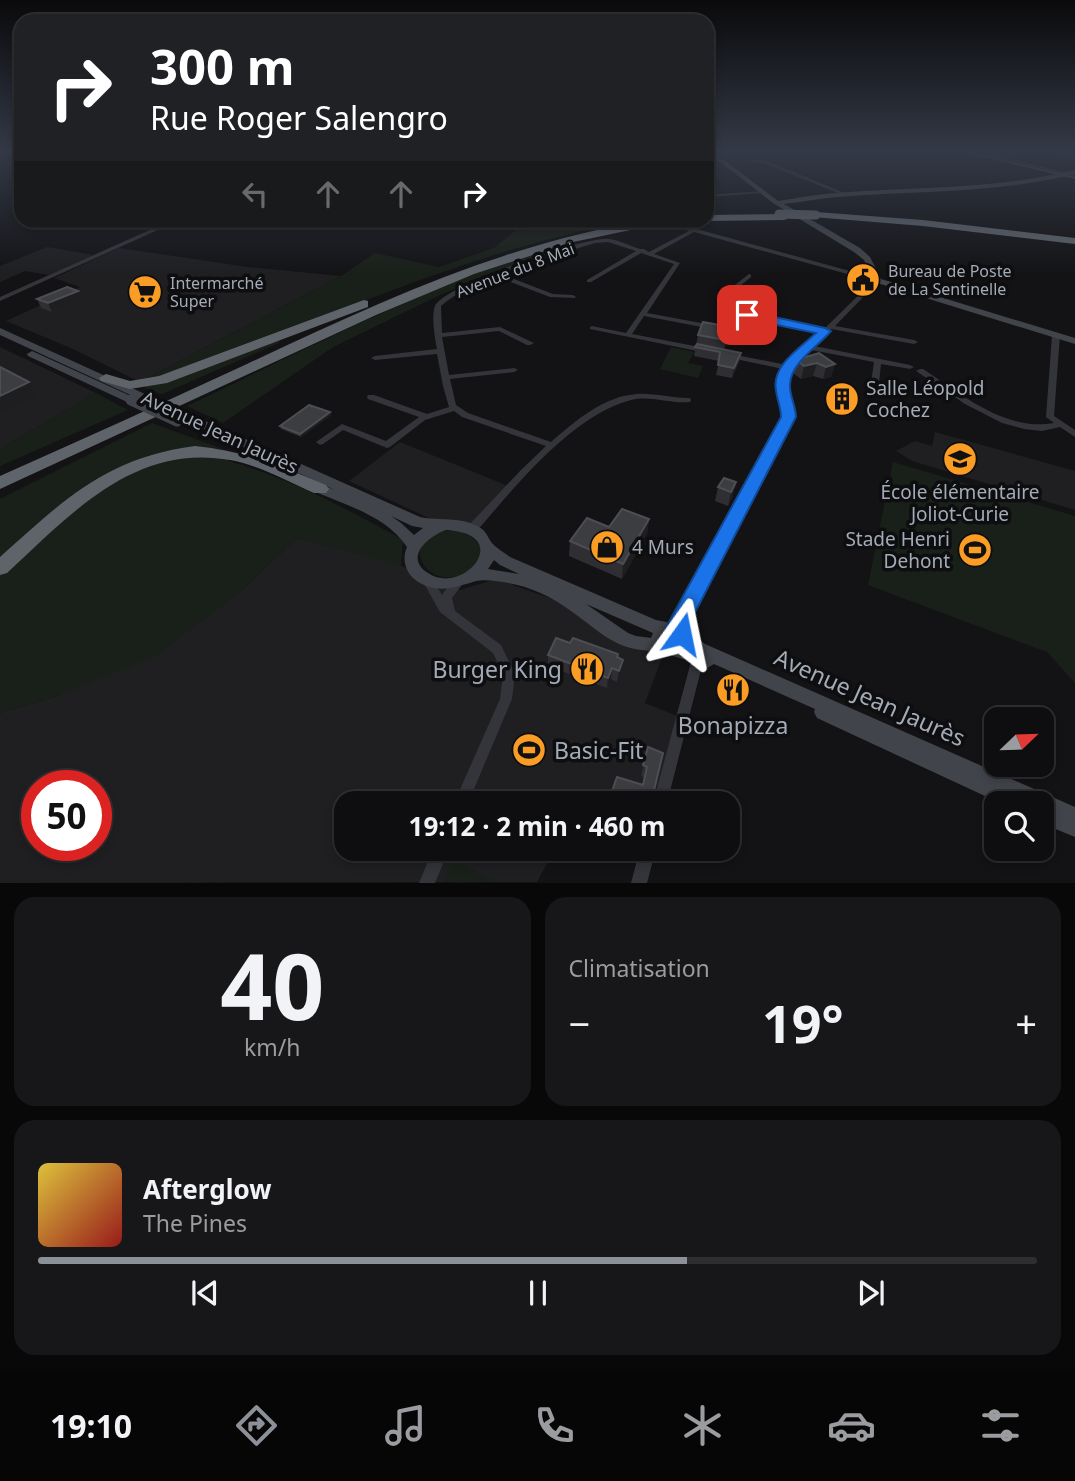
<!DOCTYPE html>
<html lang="fr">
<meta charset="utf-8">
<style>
:root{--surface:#0e0e10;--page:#171719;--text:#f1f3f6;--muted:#9b9c9f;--line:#2e2e30;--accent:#8c9099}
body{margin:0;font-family:"Noto Sans",sans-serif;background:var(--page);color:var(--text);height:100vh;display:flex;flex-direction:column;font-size:26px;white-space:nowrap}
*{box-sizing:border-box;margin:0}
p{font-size:23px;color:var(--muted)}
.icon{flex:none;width:38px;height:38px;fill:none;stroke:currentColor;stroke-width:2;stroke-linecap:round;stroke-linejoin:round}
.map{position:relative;height:883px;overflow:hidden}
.sheet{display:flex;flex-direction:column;gap:14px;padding:14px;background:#080809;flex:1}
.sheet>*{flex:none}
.guide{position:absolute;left:14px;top:14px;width:700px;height:214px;border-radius:21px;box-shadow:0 4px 10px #0003,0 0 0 2px var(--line);background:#202124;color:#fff;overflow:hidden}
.needle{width:46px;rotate:67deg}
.buttons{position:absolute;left:984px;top:707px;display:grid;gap:14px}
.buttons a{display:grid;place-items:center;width:70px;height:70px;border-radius:14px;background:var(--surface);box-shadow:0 4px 10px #0003,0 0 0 2px var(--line);font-size:35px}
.speed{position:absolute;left:21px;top:770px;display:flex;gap:14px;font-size:35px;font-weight:700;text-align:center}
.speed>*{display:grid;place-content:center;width:91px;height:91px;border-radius:50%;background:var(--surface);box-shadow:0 4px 10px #0003,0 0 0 2px var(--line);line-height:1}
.speed .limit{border:10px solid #d22;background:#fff;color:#111}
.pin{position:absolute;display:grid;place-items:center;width:60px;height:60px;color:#fff;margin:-30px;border-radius:14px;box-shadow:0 4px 10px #0006}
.me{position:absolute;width:77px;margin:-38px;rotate:12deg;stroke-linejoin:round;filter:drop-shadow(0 0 5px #0008)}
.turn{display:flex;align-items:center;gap:24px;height:147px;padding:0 21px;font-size:32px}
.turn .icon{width:91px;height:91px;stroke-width:2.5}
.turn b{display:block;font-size:49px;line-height:60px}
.lanes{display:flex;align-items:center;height:66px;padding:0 21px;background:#0003;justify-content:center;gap:35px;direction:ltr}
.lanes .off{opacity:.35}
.big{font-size:52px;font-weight:700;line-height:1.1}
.sheet .tile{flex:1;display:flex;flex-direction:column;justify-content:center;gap:10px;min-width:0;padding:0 24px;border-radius:21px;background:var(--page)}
.sheet .dial{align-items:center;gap:0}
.dial b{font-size:91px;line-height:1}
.song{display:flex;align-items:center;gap:21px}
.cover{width:84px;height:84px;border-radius:10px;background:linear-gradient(135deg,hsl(50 70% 55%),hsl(0 70% 35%))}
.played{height:7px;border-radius:4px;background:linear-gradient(90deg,var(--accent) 65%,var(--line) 65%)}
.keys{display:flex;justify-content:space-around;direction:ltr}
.heat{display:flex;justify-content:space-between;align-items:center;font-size:38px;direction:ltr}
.sheet .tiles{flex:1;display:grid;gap:14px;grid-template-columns:1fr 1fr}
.tile:last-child{grid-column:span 2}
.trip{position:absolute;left:334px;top:791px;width:406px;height:70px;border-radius:21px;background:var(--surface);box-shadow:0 4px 10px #0003,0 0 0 2px var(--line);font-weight:700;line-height:70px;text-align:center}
.menu{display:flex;height:112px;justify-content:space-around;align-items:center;background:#060606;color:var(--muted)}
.menu .icon{width:49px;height:49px}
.menu .on{color:var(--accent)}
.menu b{font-size:32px;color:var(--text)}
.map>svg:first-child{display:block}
.built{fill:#1f1f22;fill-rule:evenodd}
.green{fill:#192019}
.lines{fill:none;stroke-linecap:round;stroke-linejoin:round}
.street{fill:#34353a;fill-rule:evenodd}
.secondary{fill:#41444a;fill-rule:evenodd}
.highway{fill:#5f646b;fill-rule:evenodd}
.tram{stroke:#46494f;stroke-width:2}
.secondary-bridge{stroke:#41444a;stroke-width:11}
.highway-bridge{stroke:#5f646b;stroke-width:9}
.wall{fill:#2f2f33}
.shaded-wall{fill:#1e1e21}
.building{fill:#3b3d41;stroke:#4c4e53;stroke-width:2}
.route{fill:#1a73e8;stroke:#114b97;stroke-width:2}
.labels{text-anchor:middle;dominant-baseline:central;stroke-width:7;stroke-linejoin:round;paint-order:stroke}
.far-street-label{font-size:16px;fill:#a3abb6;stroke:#0e0e10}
.far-poi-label{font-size:16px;fill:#a3abb6;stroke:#0e0e10;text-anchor:start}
.poi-label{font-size:19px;fill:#a3abb6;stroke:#0e0e10;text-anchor:start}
.street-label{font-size:19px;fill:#a3abb6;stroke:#0e0e10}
.near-poi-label{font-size:23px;fill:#a3abb6;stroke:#0e0e10;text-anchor:end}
.near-street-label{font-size:23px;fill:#a3abb6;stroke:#0e0e10}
</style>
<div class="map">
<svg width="1075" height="883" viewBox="0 0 1075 883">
<rect width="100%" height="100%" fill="#131315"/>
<path class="built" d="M47,247l47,8 -45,20 -24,-4 -25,11v-16z
M119,248l129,19 93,9 -201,106 -67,-33 -67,-28 74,-34 -26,-9z
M0,347l96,46 -96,56z
M935,432l140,39v39l-163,-49 -16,-10 19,-10 17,5z
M400,442l113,46 -33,36 -45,-3 -86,-40z
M297,538l97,25 66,27 36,-11 65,23 104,48 -20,53 32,13 -22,87h-309v46h209l-18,33 -537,1v-170l57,-17 177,-99zM37,786h59v59h-59z"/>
<path class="green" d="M580,221h50c-121,22 -234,67 -348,112l-3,10 -117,51 -15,-5 -7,-7 201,-106 34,-23 64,14 55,-19 22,-18 8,1 7,-5 16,3 9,-6 18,3z
M543,249l5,3 -106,42 -109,53 -110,76 -36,-17c117,-56 233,-116 356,-157z
M671,347l23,5 -6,11 15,3 -5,12 -38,-9z
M96,393l32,17 -128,56v-17z
M152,423l76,28 1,10c61,18 119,48 174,79l-2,26 -104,-28 -63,59 -78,59 -99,40 -57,17v-214z
M893,462l182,54v167l-28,-31 -179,-67z
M455,530c17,4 37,19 18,37 -40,36 -87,-32 -18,-37z
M453,859l43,23h-52z"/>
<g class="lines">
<path class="street" d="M984,152l91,23v2l-92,-23z
M1048,152h6l21,6v2z
M750,159l17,2 80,33 -4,1 -79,-32 -16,-2z
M764,191v1l-2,1 -55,4v-2z
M172,220h8l-180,81v-4z
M682,225l197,54v2l-44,45 79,14 4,2 -4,2 -83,-15 -17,17 96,19 4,2 -4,2 -29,-5 -2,19 -4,2 -4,-2 3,-21 -63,-12c-7,6 -15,12 -20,20 -10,13 2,35 0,50l-112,212 -4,2 -4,-2 -2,-3 114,-209c2,-18 -9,-35 0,-51l-52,-11 -4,-2 4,-2 56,11 32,-32 -35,-6 -31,-8 -5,8 -20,5 -84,-16 -12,18 78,15 1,2 -4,2 -117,-24v-2l2,-1 34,7 48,-69 -33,-11 -50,29h-4v-2l49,-29 -28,-9 -13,1 -46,14 -48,17 52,20 20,1 3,2 -1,1 -25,-1 -55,-21c-19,8 -38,16 -54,30l1,27 58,-6 34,16 -4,2h-3l-28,-14 -57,6 7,38 65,-7 4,2 -4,2 -64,7 6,26 12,8 83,29c24,-21 53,-46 86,-48 17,-1 33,4 50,4h3l1,2 -1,2c-20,2 -40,-7 -59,-2 -59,15 -117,88 -155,132h-8l-1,-3 1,-3 53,-56 25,-24 -84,-29 -8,-6 -29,9 -35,27 -3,1 -44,-18 -20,14 -3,1 -4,-3 26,-18 44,17 33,-24 -51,-18 -1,-2 1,-2h6l53,19 22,-7 -6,-21 -6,-32 -62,6 -4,-2 4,-2 62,-7c-2,-10 -6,-33 -2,-43 8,-20 151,-70 174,-67 10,1 21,7 31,10h4l5,3 40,-21 -9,-3v-2zM694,232l179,49 -50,49c-32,-6 -74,-7 -94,-35l22,-18v-2l-2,-1 -27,21 8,11 18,11 -5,8 -15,3 -81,-15 33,-50 -26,-9z
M1056,333l4,2 -6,81 21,14v7l-15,-10 -18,4 -18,-2 -22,-6 -37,-19 -49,-33 4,-2h3c38,25 83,63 131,54l-8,-6 6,-82z
M427,576l4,1 11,18c5,-7 12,-20 22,-17l1,3 -13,17 3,13 46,34 14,29 -3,25 -44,104h-14l46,-104 3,-25 -10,-21 -53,-41 -18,-32 1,-3z
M698,653l4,1 2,4 -37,145h-14l39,-145 2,-4z
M433,849h16l-14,34h-16z
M640,849h16l-9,34h-16z"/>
<path class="secondary" d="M707,152l20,10 51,39c20,-3 39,-7 59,-8 82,-7 157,-3 238,-23v4c-81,20 -156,16 -237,23 -18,1 -36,5 -54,7l76,44 10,9 11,22 194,59v6l-201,-62 -10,-22 -10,-8 -81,-49 -50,-39 -16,-9z
M0,328l145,66 2,2 -2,2h-8l-137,-63z
M32,351l103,47 2,2 -2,2h-8l-99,-46 -1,-2z
M187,413l233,104c19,4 45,-1 62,12 5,4 6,9 10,14 4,5 13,10 18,14l146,63 27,5 22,19 370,163v30l-34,-14v-20h-41l-183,-85 -3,-6 1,-3 -101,-45 -7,4c-15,-5 -30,-12 -46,-15 -17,-4 -29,-2 -46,-11 -16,-8 -29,-21 -44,-31 -19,-14 -40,-24 -63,-28 -9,-2 -23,-4 -32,-2 -20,6 -36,13 -56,2 -14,-7 -19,-23 -13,-36 -21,-32 -65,-43 -98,-58l-2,-3 7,-4 21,8 -152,-71 -2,-2 2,-2zM391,516l21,10 11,2 -9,7 -13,-12zM446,530c70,4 17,67 -18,43 -25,-16 1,-37 18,-43zM494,560l6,5 19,9 -31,-5zM586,604l67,29 -2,5 -15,-2 -8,-3zM669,636h4l11,10 -12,-4z"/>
<path class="highway" d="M816,212l107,8 152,18v6l-152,-18 -110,-9 -2,-2z
M784,214l3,1v4l-3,1 -77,1 -1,-1 1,-5z
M652,220h27l-106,22 -99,32 -98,41 -376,174v-13c83,-37 165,-74 247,-112 130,-61 262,-123 405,-144z
M364,300l4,1v6l-201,76 -37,6 -29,-8 -2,-3 7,-4 24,7 29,-5z
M195,446c49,5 86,20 131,39l3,4 -3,4h-12c-27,-12 -55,-28 -84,-33 -96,-17 -159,54 -223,113l-7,2v-18c64,-57 105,-99 195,-111z"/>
<path class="tram" d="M967,152l108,26"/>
<path class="secondary-bridge" d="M131,400l46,21"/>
<path class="highway-bridge" d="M779,214l37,1"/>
</g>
<path class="wall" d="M78,291l4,9 -30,12 -11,-4 -4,-9z
M698,335l31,2 -5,13 17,3 -2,10 -7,15 -16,-3 3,-14 -25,-5z
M796,360l39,4 -4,13 -8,2 -10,-3 -12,3 -8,-6z
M330,412l1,3 -30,22 -20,-8 -1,-3z
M724,478l9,18 -5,10 -13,-5 3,-14z
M649,519l-2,15 -25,45 -53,-23 1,-15 39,-14z
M570,643l47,14 5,13 -5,12 -6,-3 -4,9 -59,-22v-11z
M648,747l3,56 -8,-18 1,-8 -3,-1z"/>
<path class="shaded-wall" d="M78,291l4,9 -30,12 -4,-9z
M731,327l-2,10 -5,13 2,-10z
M741,353l-2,10 -7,15 2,-10z
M817,363l-4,13 -12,3 3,-13z
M835,364l-4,13 -8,2 3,-12z
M29,382l7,13 -36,17v-16z
M330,412l1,3 -30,22 -1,-3z
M736,482l-3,14 -5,10 3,-14z
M649,519l-2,15 -25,45 1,-15z
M623,660l-1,10 -5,12 2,-11z
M612,668l-1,11 -4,9 1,-10z"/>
<path class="building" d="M67,287l11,4 -30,12 -11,-4z
M703,322l28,5 -5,13 -28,-5z
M697,344l44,9 -7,15 -16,-3 2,-13 -25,-5z
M819,353l16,11 -9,3 -9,-4 -13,3 -8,-6z
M0,367l29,15 -29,14z
M309,405l21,7 -30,22 -20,-8z
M724,478l12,4 -5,10 -13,-5z
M622,509l27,10 -26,45 -53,-23 17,-23 22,9z
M556,638l14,5 3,-5 45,16 -1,3 6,3 -4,11 -7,-3 -4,10 -60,-23z
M648,747l15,6 -12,50h-43l9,-26 26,8 4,-18 -4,-2z"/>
<linearGradient id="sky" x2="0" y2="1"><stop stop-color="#0a0a0c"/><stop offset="0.55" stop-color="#333946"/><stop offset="1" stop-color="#333946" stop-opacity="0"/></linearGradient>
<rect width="1075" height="275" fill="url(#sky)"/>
<path class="route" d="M747,311l78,17 6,3c-13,16 -40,31 -41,53 -1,11 6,22 6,33l-108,209 5,8 -3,6 -8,2 -14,-7 -3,-6 116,-212c0,-10 -4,-17 -5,-27 -5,-24 24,-42 40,-57l-73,-15v-5z"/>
<defs>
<g id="civic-disc" transform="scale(1.75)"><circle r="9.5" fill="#fb9c24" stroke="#0e0e10"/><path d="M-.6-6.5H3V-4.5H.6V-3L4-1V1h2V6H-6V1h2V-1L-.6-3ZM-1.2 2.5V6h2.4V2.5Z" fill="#111"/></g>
<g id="supermarket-disc" transform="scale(1.75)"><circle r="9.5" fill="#fb9c24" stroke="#0e0e10"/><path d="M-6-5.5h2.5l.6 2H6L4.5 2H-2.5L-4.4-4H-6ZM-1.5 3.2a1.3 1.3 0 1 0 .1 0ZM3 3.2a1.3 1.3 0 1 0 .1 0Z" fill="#111"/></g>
<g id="building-disc" transform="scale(1.75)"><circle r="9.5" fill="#fb9c24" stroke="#0e0e10"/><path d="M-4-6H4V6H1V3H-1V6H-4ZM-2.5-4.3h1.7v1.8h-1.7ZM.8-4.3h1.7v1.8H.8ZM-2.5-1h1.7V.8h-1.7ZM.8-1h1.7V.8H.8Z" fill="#111"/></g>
<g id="school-disc" transform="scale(1.75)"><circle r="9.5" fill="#fb9c24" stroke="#0e0e10"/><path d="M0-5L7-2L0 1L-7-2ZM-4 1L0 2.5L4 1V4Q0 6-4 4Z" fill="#111"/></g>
<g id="shop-disc" transform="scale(1.75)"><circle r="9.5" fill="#fb9c24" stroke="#0e0e10"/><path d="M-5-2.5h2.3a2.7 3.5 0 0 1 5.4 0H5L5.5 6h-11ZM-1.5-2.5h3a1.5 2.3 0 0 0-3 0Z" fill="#111"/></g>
<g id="stadium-disc" transform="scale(1.75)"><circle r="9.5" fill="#fb9c24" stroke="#0e0e10"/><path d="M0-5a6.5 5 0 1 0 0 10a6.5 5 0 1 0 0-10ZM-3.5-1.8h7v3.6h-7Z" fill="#111"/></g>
<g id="restaurant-disc" transform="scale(1.75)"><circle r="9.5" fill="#fb9c24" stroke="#0e0e10"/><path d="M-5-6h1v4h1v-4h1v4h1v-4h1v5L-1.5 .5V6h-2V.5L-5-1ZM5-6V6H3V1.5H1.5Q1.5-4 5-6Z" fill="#111"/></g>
</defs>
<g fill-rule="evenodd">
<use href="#civic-disc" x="863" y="280"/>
<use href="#supermarket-disc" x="145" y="292"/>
<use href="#building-disc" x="842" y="399"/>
<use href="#school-disc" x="960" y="459"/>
<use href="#shop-disc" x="607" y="547"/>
<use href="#stadium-disc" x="975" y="550"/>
<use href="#restaurant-disc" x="587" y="669"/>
<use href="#restaurant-disc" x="733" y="690"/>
<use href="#stadium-disc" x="529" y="750"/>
</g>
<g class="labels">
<g class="far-street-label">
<text transform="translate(515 270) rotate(-21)">Avenue du 8 Mai</text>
</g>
<g class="far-poi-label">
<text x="888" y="271">Bureau de Poste<tspan x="888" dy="18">de La Sentinelle</tspan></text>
<text x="170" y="283">Intermarché<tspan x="170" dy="18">Super</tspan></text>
</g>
<g class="poi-label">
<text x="866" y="388">Salle Léopold<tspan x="866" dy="22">Cochez</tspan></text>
<text x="960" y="492" text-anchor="middle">École élémentaire<tspan x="960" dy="22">Joliot-Curie</tspan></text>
<text x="950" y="539" text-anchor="end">Stade Henri<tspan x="950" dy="22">Dehont</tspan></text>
<text x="632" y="547">4 Murs</text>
</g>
<g class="street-label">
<text transform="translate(220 432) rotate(25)">Avenue Jean Jaurès</text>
</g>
<g class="near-poi-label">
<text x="562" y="669">Burger King</text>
<text x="733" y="725" text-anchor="middle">Bonapizza</text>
<text x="554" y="750" text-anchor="start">Basic-Fit</text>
</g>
<g class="near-street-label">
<text transform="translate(870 697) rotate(24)">Avenue Jean Jaurès</text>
</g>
</g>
</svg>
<div class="buttons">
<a><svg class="needle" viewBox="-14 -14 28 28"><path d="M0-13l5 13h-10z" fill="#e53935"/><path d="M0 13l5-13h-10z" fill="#9b9c9f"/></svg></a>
<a><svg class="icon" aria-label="search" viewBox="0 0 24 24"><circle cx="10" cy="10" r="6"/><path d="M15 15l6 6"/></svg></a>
</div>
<div class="speed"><div class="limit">50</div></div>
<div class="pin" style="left:747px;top:315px;background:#d93025"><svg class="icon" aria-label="arrive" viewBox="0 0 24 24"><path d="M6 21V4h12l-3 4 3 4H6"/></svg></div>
<svg class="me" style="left:682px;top:634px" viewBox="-20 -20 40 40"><path d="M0-17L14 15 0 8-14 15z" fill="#1a73e8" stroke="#fff" stroke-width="4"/></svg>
<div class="trip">19:12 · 2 min · 460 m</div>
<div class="guide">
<div class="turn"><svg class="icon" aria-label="right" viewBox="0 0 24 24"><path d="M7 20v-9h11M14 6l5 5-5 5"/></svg><div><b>300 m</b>Rue Roger Salengro</div></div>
<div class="lanes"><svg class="icon off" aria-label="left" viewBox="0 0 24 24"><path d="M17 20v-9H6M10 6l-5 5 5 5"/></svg><svg class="icon off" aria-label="ahead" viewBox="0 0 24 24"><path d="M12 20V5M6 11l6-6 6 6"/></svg><svg class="icon off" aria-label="ahead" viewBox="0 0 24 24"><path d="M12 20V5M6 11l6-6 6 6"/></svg><svg class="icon" aria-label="right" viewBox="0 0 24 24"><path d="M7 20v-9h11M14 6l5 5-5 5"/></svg></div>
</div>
</div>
<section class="sheet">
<div class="tiles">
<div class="tile dial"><b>40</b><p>km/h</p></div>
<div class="tile"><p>Climatisation</p>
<div class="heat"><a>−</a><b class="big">19°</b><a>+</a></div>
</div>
<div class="tile">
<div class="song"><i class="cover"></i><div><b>Afterglow</b><p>The Pines</p></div></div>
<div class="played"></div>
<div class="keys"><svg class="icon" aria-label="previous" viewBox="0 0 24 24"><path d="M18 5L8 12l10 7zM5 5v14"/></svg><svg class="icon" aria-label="pause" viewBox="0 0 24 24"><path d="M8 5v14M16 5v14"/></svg><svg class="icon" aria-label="next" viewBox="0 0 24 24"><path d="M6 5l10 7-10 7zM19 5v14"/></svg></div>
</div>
</div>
</section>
<nav class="menu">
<b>19:10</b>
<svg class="icon on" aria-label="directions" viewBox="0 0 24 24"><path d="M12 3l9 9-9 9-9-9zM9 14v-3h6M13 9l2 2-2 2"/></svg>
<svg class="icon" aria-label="music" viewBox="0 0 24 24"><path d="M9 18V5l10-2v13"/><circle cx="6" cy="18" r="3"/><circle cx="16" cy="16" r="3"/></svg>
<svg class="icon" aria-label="phone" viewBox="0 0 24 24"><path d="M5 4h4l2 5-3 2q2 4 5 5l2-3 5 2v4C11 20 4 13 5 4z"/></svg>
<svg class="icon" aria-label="climate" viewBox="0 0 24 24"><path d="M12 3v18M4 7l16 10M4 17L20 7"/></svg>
<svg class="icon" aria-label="car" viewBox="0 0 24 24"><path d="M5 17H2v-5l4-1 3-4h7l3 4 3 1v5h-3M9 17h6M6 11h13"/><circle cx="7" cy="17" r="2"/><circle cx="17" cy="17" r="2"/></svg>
<svg class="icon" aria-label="filters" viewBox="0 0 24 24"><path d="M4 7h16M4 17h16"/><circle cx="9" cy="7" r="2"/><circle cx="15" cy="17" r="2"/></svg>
</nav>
